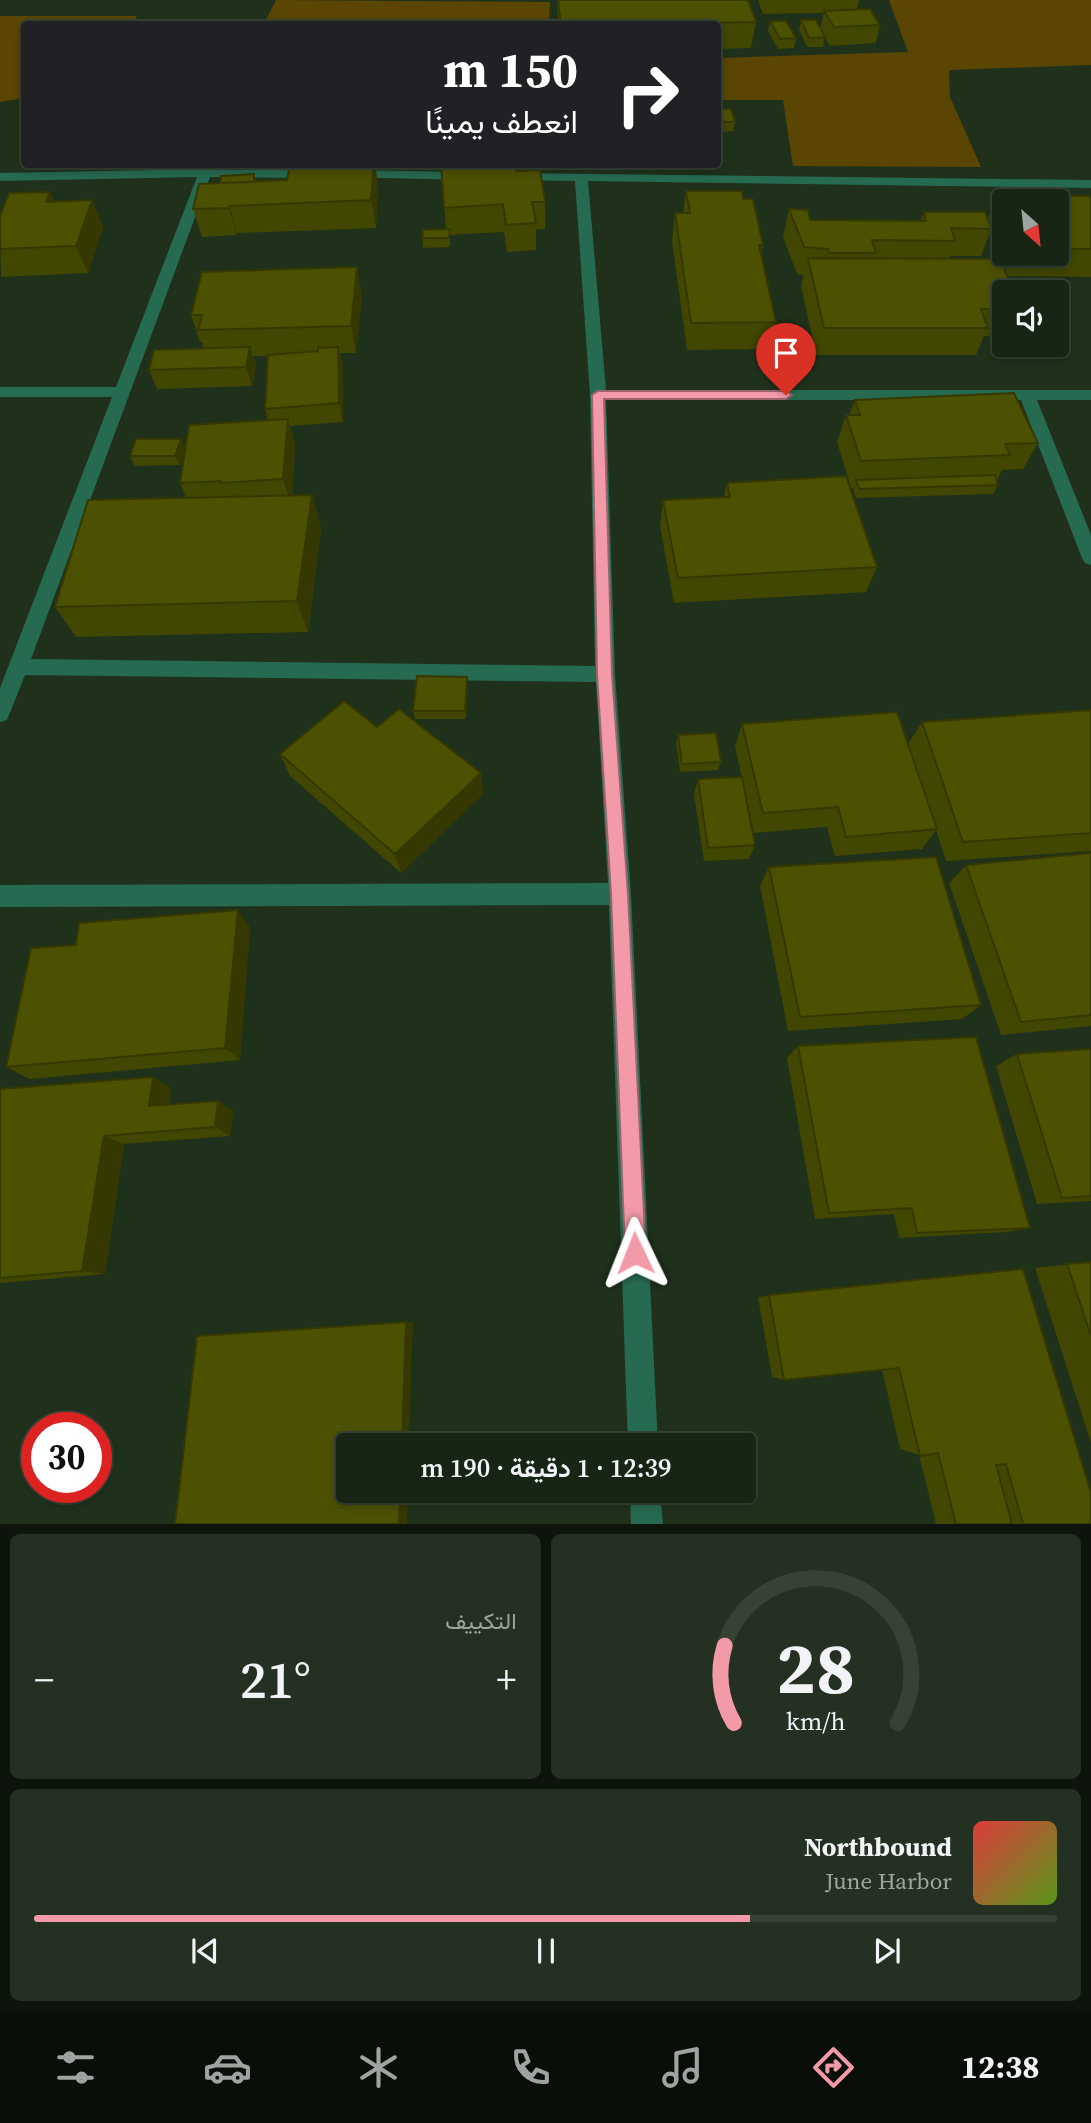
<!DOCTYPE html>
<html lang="ar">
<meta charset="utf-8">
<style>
:root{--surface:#172514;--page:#243122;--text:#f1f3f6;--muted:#9ea5a0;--line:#364234;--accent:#f39aa8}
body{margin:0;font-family:"Source Serif 4",Vazirmatn,serif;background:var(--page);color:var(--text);direction:rtl;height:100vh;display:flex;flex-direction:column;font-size:26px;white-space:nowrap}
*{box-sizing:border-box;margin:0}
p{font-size:23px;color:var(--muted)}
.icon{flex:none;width:38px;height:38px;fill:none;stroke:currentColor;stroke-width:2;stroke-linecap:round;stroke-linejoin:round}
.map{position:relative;height:1524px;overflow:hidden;direction:ltr}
.sheet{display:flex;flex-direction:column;gap:10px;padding:10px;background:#0d140b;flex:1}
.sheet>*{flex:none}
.guide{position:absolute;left:21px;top:21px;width:700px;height:147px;border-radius:7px;box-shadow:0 4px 10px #0003,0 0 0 2px var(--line);direction:rtl;background:#202124;color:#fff;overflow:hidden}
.needle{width:46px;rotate:153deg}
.buttons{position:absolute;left:992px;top:189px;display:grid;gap:14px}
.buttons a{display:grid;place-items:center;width:77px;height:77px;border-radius:7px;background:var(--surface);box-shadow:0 4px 10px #0003,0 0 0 2px var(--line);font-size:35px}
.speed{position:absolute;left:21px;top:1412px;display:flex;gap:14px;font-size:35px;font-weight:700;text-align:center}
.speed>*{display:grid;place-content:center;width:91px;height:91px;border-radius:50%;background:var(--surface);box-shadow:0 4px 10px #0003,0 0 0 2px var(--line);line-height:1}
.speed .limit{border:10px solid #d22;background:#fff;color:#111}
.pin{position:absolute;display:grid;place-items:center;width:60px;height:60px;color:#fff;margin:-72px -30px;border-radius:50% 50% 50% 0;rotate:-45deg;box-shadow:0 0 7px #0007}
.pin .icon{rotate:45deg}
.me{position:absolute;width:77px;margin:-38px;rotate:358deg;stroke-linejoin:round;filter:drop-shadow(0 0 5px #0008)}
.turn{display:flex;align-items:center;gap:24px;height:147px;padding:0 28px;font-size:32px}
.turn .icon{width:91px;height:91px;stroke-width:2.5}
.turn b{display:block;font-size:49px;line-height:60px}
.big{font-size:52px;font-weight:600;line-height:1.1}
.sheet .widget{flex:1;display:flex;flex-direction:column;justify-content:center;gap:10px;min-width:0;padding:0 24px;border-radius:10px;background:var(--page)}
.sheet .dial{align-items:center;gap:0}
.dial svg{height:182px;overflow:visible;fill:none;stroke:var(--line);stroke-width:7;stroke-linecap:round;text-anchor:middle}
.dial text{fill:var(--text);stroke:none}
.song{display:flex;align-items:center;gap:21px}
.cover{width:84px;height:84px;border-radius:10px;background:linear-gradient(135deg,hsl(0 70% 55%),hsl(90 70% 35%))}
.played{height:7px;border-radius:4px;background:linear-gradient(90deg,var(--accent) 70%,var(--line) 70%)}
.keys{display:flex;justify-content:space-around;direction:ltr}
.heat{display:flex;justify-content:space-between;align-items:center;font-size:38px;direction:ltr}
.sheet .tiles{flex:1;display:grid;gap:10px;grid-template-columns:1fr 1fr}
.widget:last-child{grid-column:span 2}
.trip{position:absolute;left:336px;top:1433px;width:420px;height:70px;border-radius:7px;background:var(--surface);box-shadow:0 4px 10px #0003,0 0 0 2px var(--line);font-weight:600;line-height:70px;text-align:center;direction:rtl}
.menu{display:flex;height:112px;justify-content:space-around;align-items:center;background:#090f08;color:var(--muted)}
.menu .icon{width:49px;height:49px}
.menu .current{color:var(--accent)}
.menu b{font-size:32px;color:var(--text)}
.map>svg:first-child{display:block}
.green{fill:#5b4502}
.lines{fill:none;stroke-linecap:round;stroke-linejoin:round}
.street{fill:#276a52;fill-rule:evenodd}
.wall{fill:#414601;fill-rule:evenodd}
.shaded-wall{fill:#353901}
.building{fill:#4c5101;stroke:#353901;stroke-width:2}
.route{fill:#f39aa8;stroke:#9e646d;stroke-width:2}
</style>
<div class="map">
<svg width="1091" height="1525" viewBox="0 0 1091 1525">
<rect width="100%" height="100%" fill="#1f311b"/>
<path class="green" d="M276,0l274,2 -1,22h-285z
M889,0h202v65l-142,5 1,27 31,70 -188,-1 -10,-66h-65v-42l190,-6z
M0,16h137l-4,8h-109v74l-24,4z"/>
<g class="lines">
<path class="street" d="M205,169l110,1 7,4 -7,4 -105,-1 -179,482 564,7 -5,-271 -15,-214 -63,-1 -7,-4 2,-3 584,7v8l-503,-7 18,209h485v10h-54l54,135v30l-6,-2 -3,-5 -61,-158h-415l9,274 16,220 27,552h-30l-19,-541 -609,2v-22l608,-2 -12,-201 -571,-7 -18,45 -7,2v-34l112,-291h-112v-10h116l81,-210 -197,4v-8z
M348,170l121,2 7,4 -7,4 -126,-3 -2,-3z
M630,1491h30l3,34h-32z"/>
</g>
<path class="wall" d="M557,0h191l8,22 -5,26 -33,1v-25h-160z
M758,0h101l-2,10 23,15 -4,18 -46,3 -8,-13 3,4 -2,10h-16l-8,-17 2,-10 19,9 4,-16 -61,1z
M770,21l26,17 -2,10 -16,1 -10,-18z
M719,109l16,13 -2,9 -11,1 -4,-13z
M441,164l75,7 29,31v27l-9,1v20l-29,2 -3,-20 -54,3v12l-27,1 -1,-10 24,-9z
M254,174l2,8 122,2 -2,44 -139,5v2l-35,2 -9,-28z
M686,191l57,8 20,46 -2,9 15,68 -6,27 -83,1 -15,-109 3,-28h8z
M997,194l94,5v78l-84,-1 -3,16v45l-20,-1 -8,19h-160l-15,-69 2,-11 -6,-1 -14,-37 6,-28 21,11 110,1 4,-9 64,6zM1004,201h53v53h-53zM990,233l10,26h-51l1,-3h31z
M92,200l11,27 -15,46 -87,4 -1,-61 54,-15z
M362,295l-6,58h-16l3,13v56l-53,4 5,20 -3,50 20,-1 9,33 -13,104 -232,5 -21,-30 131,-109 -6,-15 88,-63 -3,-11 3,-53h-15l3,10 -4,20 -95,3 -8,-19 55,-22 -2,-6h-2l-9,-27z
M855,400l183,43 -15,26 -21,1 -5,10 1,5 -5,9 -137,4 -3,-9v-1h-2l-14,-46 9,-27h3z
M181,439l4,9 -5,17 -45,1 -5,-10z
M727,483l150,84 -11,25 -192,11 -14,-77 3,-26 61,-3z
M467,677l1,8 -2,34h-51l-2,-8z
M1091,710v141l-145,10 -10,-31 -14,19 -87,7 -8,-29 -73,6 -19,-87 7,-22 166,20 14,-22z
M678,735l43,27 -3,8 -38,2 -4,-29z
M280,754l201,19 2,21 -82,79 -111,-97z
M698,779l57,66 -6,14 -45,2 -10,-67z
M1091,853v173l-90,9 -52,-152 17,-18z
M769,867l212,138 -19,14 -174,12 -28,-145z
M250,927l-10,133 -210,19 -24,-12 70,-122z
M798,1046l232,182 -24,4 -107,6 -5,-24 -79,5 -28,-161z
M1091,1049v152l-54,3 -41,-138 21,-12z
M153,1077l18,11 -2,17 49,-4 15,10 -3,25 -106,8 -19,130 -105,9v-194z
M1091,1262v181l-56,-175z
M1023,1269l68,255h-155l-17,-69 -19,-6 -18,-80 -98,11 -12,-3 -14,-80z"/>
<path class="shaded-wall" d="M374,164h1l3,20 -2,44 -5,-28z
M50,192l12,27 -16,-17z
M92,200l11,27 -15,46 -12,-27z
M230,206l7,27v2l-8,-27z
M357,267l5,28 -6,58 -5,-27z
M250,347l6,19 -4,20 -6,-19z
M338,347l5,19v56l-4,-19z
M288,419l7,27 -4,59 -8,-26z
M181,439l4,9 -5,17 -5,-9z
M312,495l9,33 -13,104 -11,-31z
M467,677l1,8 -2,34 -1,-8z
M481,773l2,21 -82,79 -6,-19z
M238,910l12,17 -10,133 -15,-12z
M153,1077l18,11 -4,28 -18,-10z
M218,1101l15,10 -3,25 -15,-9z
M104,1136l20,8 -19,130 -23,-3z
M406,1322h7l-4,124h-7z
M400,1491h8l-1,33h-8z"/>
<path class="building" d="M558,0h190l8,22 -134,2h-61z
M870,9l10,16 -46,2 -10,-16z
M801,20h15l9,17 -16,1z
M770,21h16l10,17 -16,1z
M719,109h12l4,13h-12z
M290,164h84l-3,36 -141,6 -1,2 -36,1 6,-25 88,-4z
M441,164h74l1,7 24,-1 5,32h-13l4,21 -30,2 -3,-21 -59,4z
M254,174v8l-34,1 1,-7z
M686,191h56l1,8h10l10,46h-4l17,77 -85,1 -16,-110h15z
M50,192l-4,10 46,-2 -16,46 -76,3v-33l9,-23z
M997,194l92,2 2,3v50h-34v-48h-53v11z
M789,209l19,1 2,10 116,1 -2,-9h61l7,17 -41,-1 4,13 -83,-1 4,13h-47l-1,-4 -24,-2z
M450,229l-1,9h-27l1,-8z
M808,258l192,1 14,33h-10v17h-23l7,19h-164z
M357,267l-6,59 -153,4 4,-15h-11l11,-43z
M250,347l-4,20 -97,3 5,-20z
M338,347l1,56 -74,6 3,-54 50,-4v-3z
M1014,393l24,50 -33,1 5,11 -149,6 -15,-46h14l-5,-15z
M288,419l-5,60 -63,4 1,-2 -41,2 9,-58z
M136,439h45l-6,17h-45z
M995,475l3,10 -139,4 -3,-9z
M846,476l31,91 -199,11 -15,-78 67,-3 -3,-14z
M312,495l-15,106 -242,6 33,-107z
M417,676l50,1 -2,34h-52z
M344,701l33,26 22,-18 82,64 -86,81 -115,-100z
M1091,710v123l-128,9 -41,-120z
M897,712l40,117 -91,8 -8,-30 -75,6 -21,-89z
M716,733l5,29 -39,2 -4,-29z
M742,777l13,68 -47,3 -10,-69z
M1091,853v162l-70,7 -55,-157z
M936,857l45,148 -181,12 -31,-150z
M238,910l-13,138 -219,19 25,-119 45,-3 3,-22z
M976,1037l54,191 -113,5 -5,-25 -83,5 -31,-167z
M1091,1049v147l-29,2 -45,-144z
M153,1077l-4,29 69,-5 -3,26 -111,9 -22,135 -82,7v-189z
M1091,1262v74l-24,-72z
M1023,1269l68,224v31h-68l-17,-60 -10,1 16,59h-56l-18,-71 -18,3 -21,-88 -115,12 -15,-85z
M406,1322l-4,124h-54v45h52l-1,33h-224l22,-188z"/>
<path class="route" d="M598,391h188l6,4 -6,4h-182l8,275 16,220 18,359 -4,7 -7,3 -7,-3 -3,-7 -14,-359 -14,-220 -5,-279z"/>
</svg>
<div class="buttons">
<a><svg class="needle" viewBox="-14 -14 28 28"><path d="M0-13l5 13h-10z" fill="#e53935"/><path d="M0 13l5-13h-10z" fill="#9ea5a0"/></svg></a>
<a><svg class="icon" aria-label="sound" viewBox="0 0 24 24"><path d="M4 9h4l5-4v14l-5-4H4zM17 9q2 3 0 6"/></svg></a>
</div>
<div class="speed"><div class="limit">30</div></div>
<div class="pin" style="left:786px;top:395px;background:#d93025"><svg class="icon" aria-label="arrive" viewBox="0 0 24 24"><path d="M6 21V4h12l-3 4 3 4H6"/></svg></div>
<svg class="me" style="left:635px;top:1253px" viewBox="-20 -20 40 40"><path d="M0-17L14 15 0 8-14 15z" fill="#f39aa8" stroke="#fff" stroke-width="4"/></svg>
<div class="trip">12:39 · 1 دقيقة · 190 m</div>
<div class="guide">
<div class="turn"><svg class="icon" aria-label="right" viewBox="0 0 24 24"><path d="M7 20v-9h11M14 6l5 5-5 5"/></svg><div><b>150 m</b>انعطف يمينًا</div></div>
</div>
</div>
<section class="sheet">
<div class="tiles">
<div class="widget dial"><svg viewBox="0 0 100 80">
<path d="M14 69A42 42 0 1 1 86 69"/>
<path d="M14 69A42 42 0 0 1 10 35" stroke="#f39aa8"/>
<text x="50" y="56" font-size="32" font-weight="700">28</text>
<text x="50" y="72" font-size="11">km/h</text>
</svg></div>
<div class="widget"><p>التكييف</p>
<div class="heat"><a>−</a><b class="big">21°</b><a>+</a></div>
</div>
<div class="widget">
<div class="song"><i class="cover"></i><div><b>Northbound</b><p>June Harbor</p></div></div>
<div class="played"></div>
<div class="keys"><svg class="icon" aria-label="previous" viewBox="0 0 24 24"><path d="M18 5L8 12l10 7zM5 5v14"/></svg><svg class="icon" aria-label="pause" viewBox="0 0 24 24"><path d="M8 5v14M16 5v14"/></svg><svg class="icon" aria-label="next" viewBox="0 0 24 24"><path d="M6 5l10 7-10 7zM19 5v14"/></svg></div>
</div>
</div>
</section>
<nav class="menu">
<b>12:38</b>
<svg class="icon current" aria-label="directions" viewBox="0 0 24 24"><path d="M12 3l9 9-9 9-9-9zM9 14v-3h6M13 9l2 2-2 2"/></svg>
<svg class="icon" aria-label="music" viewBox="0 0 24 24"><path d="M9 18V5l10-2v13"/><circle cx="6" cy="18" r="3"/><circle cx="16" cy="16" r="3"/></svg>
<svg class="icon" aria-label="phone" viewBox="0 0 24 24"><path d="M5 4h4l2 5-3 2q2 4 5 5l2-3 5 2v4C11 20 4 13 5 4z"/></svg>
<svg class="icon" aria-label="climate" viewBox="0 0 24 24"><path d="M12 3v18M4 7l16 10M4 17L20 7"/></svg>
<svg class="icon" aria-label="car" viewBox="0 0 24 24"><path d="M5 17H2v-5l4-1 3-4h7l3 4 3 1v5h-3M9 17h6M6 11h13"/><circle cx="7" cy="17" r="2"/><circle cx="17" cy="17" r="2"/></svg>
<svg class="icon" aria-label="filters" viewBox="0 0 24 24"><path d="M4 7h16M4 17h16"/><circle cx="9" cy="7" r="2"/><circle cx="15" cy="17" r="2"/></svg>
</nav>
